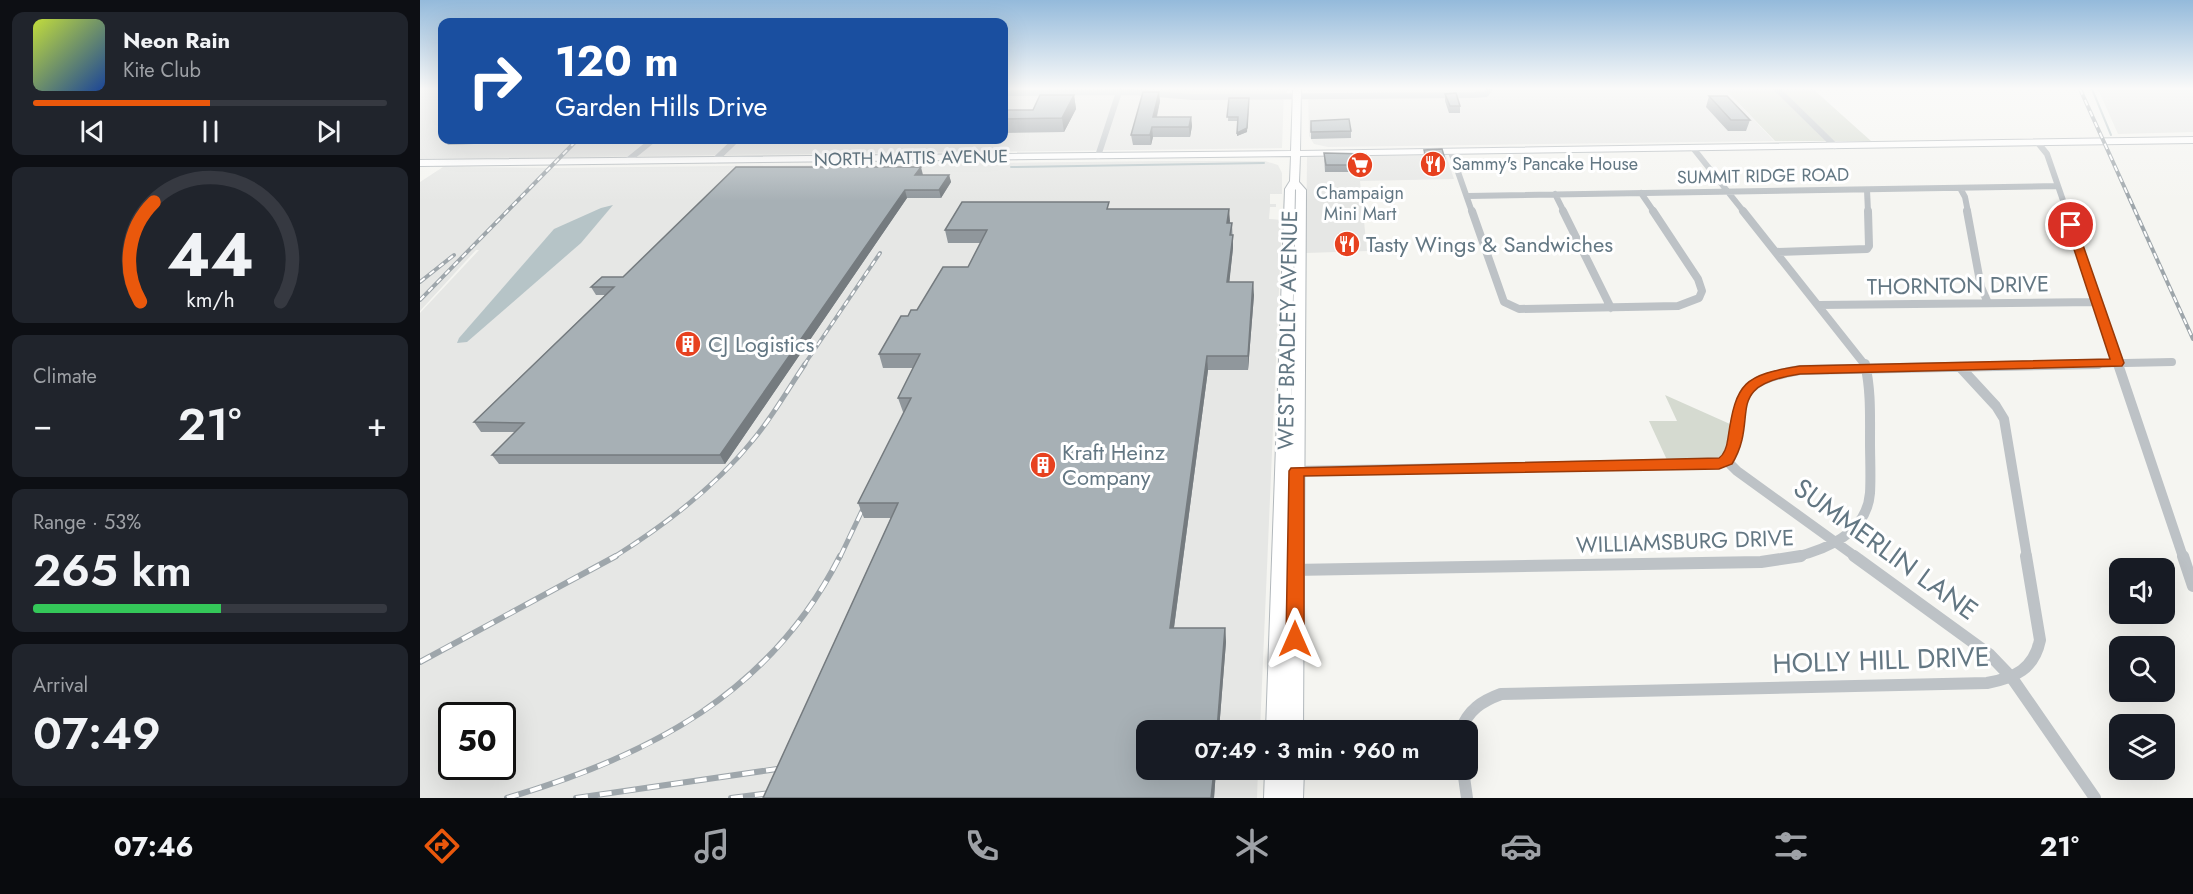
<!DOCTYPE html>
<meta charset="utf-8">
<style>
:root{--surface:#171b24;--page:#20242c;--text:#f1f3f6;--muted:#9ea1a6;--line:#363941;--accent:#ea580c}
body{margin:0;font-family:Jost,sans-serif;background:var(--page);color:var(--text);height:100vh;display:flex;flex-direction:column;font-size:22px;white-space:nowrap}
*{box-sizing:border-box;margin:0}
p{font-size:20px;color:var(--muted)}
.icon{flex:none;width:33px;height:33px;fill:none;stroke:currentColor;stroke-width:2;stroke-linecap:round;stroke-linejoin:round}
.map{position:relative;flex:1;overflow:hidden}
.panel{display:flex;flex-direction:column;gap:12px;padding:12px;background:#0d0f14;width:420px}
.panel>*{flex:none}
.top-card{position:absolute;left:18px;top:18px;width:570px;height:126px;border-radius:12px;box-shadow:0 6px 24px #0002;background:#1a4fa0;color:#fff;overflow:hidden}
.tools{position:absolute;left:1689px;top:558px;display:grid;gap:12px}
.tools a{display:grid;place-items:center;width:66px;height:66px;border-radius:12px;background:var(--surface);box-shadow:0 6px 24px #0002;font-size:30px}
.speed{position:absolute;left:18px;top:702px;display:flex;gap:12px;font-size:30px;font-weight:700;text-align:center}
.speed>*{display:grid;place-content:center;width:78px;height:78px;border-radius:50%;background:var(--surface);box-shadow:0 6px 24px #0002;line-height:1}
.speed .limit{border:3px solid #111;border-radius:9px;background:#fff;color:#111}
.pin{position:absolute;display:grid;place-items:center;width:51px;height:51px;color:#fff;margin:-26px;border:3px solid #fff;border-radius:50%;box-shadow:0 2px 6px #0007}
.me{position:absolute;width:66px;margin:-33px;rotate:0deg;stroke-linejoin:round;filter:drop-shadow(0 0 4px #0008)}
.turn{display:flex;align-items:center;gap:21px;height:126px;padding:0 18px;font-size:27px}
.turn .icon{width:78px;height:78px;stroke-width:2.5}
.turn b{display:block;font-size:42px;line-height:51px}
.big{font-size:45px;font-weight:600;line-height:1.1}
.panel .widget{flex:1;display:flex;flex-direction:column;justify-content:center;gap:9px;min-width:0;padding:0 21px;border-radius:12px;background:var(--page)}
.panel .dial{align-items:center;gap:0}
.dial svg{height:156px;overflow:visible;fill:none;stroke:var(--line);stroke-width:7;stroke-linecap:round;text-anchor:middle}
.dial text{fill:var(--text);stroke:none}
.song{display:flex;align-items:center;gap:18px}
.cover{width:72px;height:72px;border-radius:9px;background:linear-gradient(135deg,hsl(70 70% 55%),hsl(220 70% 35%))}
.played{height:6px;border-radius:3px;background:linear-gradient(90deg,var(--accent) 50%,var(--line) 50%)}
.keys{display:flex;justify-content:space-around;direction:ltr}
.heat{display:flex;justify-content:space-between;align-items:center;font-size:33px;direction:ltr}
.charge{height:9px;border-radius:4px;background:linear-gradient(90deg,#34c759 53%,var(--line) 0)}
.trip{position:absolute;left:716px;top:720px;width:342px;height:60px;border-radius:12px;background:var(--surface);box-shadow:0 6px 24px #0002;font-weight:600;line-height:60px;text-align:center}
.tabs{display:flex;height:96px;justify-content:space-around;align-items:center;background:#090b0e;color:var(--muted)}
.tabs .icon{width:42px;height:42px}
.tabs .on{color:var(--accent)}
.tabs b{font-size:27px;color:var(--text)}
main{display:flex;flex:1;min-height:0}
.map>svg:first-child{display:block}
.built{fill:#e6e7e5;fill-rule:evenodd}
.green{fill:#d5dad0}
.water{fill:#b6c4c7}
.lines{fill:none;stroke-linecap:round;stroke-linejoin:round}
.stream{stroke:#b6c4c7;stroke-width:2}
.secondary-casing{stroke:#b2b8bc;stroke-width:2}
.street-far3{stroke:#bdc2c6;stroke-width:6}
.street-far2{stroke:#bdc2c6;stroke-width:8}
.street-far1{stroke:#bdc2c6;stroke-width:10}
.street{stroke:#bdc2c6;stroke-width:12}
.secondary{fill:#fff;fill-rule:evenodd}
.rail-far2-casing{stroke:#9ea6ab;stroke-width:4}
.rail-far1-casing{stroke:#9ea6ab;stroke-width:5}
.rail-casing{stroke:#9ea6ab;stroke-width:6}
.rail-far2{stroke:#fff;stroke-width:2;stroke-dasharray:6;stroke-linecap:butt}
.rail-far1{stroke:#fff;stroke-width:3;stroke-dasharray:10;stroke-linecap:butt}
.rail{stroke:#fff;stroke-width:4;stroke-dasharray:12;stroke-linecap:butt}
.wall{fill:#90979c}
.shaded-wall{fill:#757b7f}
.building{fill:#a7b0b5;stroke:#757b7f;stroke-width:1.5}
.route{fill:#ea580c;stroke:#983908;stroke-width:1.5}
.labels{text-anchor:middle;dominant-baseline:central;stroke-width:6;stroke-linejoin:round;paint-order:stroke}
.far-street-label{font-size:18px;fill:#637783;stroke:#fff}
.far-poi-label{font-size:18px;fill:#637783;stroke:#fff;text-anchor:start}
.poi-label{font-size:22px;fill:#637783;stroke:#fff;text-anchor:start}
.street-label{font-size:22px;fill:#637783;stroke:#fff}
.near-street-label{font-size:27px;fill:#637783;stroke:#fff}
</style>
<main>
<section class="panel">
<div class="widget">
<div class="song"><i class="cover"></i><div><b>Neon Rain</b><p>Kite Club</p></div></div>
<div class="played"></div>
<div class="keys"><svg class="icon" aria-label="previous" viewBox="0 0 24 24"><path d="M18 5L8 12l10 7zM5 5v14"/></svg><svg class="icon" aria-label="pause" viewBox="0 0 24 24"><path d="M8 5v14M16 5v14"/></svg><svg class="icon" aria-label="next" viewBox="0 0 24 24"><path d="M6 5l10 7-10 7zM19 5v14"/></svg></div>
</div>
<div class="widget dial"><svg viewBox="0 0 100 80">
<path d="M14 69A42 42 0 1 1 86 69"/>
<path d="M14 69A42 42 0 0 1 21 18" stroke="#ea580c"/>
<text x="50" y="56" font-size="32" font-weight="700">44</text>
<text x="50" y="72" font-size="11">km/h</text>
</svg></div>
<div class="widget"><p>Climate</p>
<div class="heat"><a>−</a><b class="big">21°</b><a>+</a></div>
</div>
<div class="widget"><p>Range · 53%</p><b class="big">265 km</b><div class="charge"></div></div>
<div class="widget"><p>Arrival</p><b class="big">07:49</b></div>
</section>
<div class="map">
<svg width="1773" height="798" viewBox="0 0 1773 798">
<rect width="100%" height="100%" fill="#f5f5f1"/>
<path class="built" d="M0,89h22v51h562v-51h280l-2,59 -862,11z
M888,89h417l49,52 -446,6 -14,-3 -5,-8z
M1678,89h95v43l-75,2z
M1026,155l8,24 -94,2 7,70 -61,2 1,-96z
M744,161h101l13,4 4,8v21h-12v10h6v3h-6l-1,12 13,1 -22,510h-114v40h112l-1,28h-837v-485l59,-63h-3l-56,61v-129l23,-15 114,1zM32,716h50v50h-50z"/>
<path class="green" d="M711,89h158l-4,5h-104z
M1305,89h88l58,52h-96z
M1245,395l65,29 -1,13 -6,18 -9,5h-47l-18,-39h28z"/>
<path class="water" d="M193,205l-32,38 -114,99 -10,1 2,-5 95,-109 47,-21z"/>
<g class="lines">
<path class="stream" d="M1672,89l19,46
M591,167l253,-4"/>
<g class="secondary-casing">
<path id="secondary" d="M873,89h8l-1,62 893,-14v6l-893,13 -1,26 7,8 -3,540h-37l19,-541 5,-8 1,-25 -871,10v-6l871,-9zM875,189l1,1 -6,262z
M845,770h39l-1,28h-39z"/>
</g>
<path class="street-far3" d="M1357,89l58,57
M584,93l129,-1 60,5 281,-2 12,-1 4,-5
M1618,143l9,11 20,58
M1273,148l51,64
M1031,152l21,60
M678,156l22,-67
M295,160l21,-20
M207,161l26,-21
M1540,188l5,9 3,15
M1447,190l1,22
M1221,193l13,19
M1135,194l9,18
M1048,196l590,-10"/>
<path class="street-far2" d="M1052,211l32,91 15,7 159,-3 21,-8 3,-7 -4,-12 -45,-68
M1143,211l48,97
M1323,211l122,154
M1547,211l14,76 7,16
M1646,211l52,154
M1356,252l91,-3 2,-3 -1,-35
M1399,305l278,-3
M1608,365l144,-3"/>
<path class="street-far1" d="M1698,364l65,193
M1540,367l36,39 8,13 23,138
M1307,461l10,10 119,86
M874,471l425,-8 8,-2c22,-57 -1,-79 73,-91l298,-6
M1375,557c33,-8 72,-25 75,-64 1,-17 0,-34 0,-51 0,-27 1,-52 -5,-78"/>
<path class="street" d="M1434,556l135,98 23,24 83,120
M1763,556l10,30
M872,570l469,-8 40,-6
M1041,730c7,-20 21,-29 40,-36l486,-11c28,-5 47,-14 53,-43l-14,-84
M1043,770l4,28"/>
<use href="#secondary" class="secondary"/>
<g class="rail-far2-casing">
<path id="rail-far2" d="M1660,89l113,250
M0,282l34,-27
M0,300l157,-160
M384,365l76,-112"/>
</g>
<g class="rail-far1-casing">
<path id="rail-far1" d="M194,557c51,-32 101,-70 139,-117 20,-24 35,-51 52,-76
M420,557l29,-61"/>
</g>
<g class="rail-casing">
<path id="rail" d="M0,662l196,-106
M87,798c142,-42 264,-105 333,-242
M156,798l208,-30
M311,798l40,-5"/>
</g>
<use href="#rail-far2" class="rail-far2"/>
<use href="#rail-far1" class="rail-far1"/>
<use href="#rail" class="rail"/>
</g>
<path class="wall" d="M1025,94l15,12v7h-11l-4,-12z
M654,95l2,14 -12,23 -60,1v-23h29z
M1289,96l41,24 -4,11h-18l-22,-24z
M809,98l18,34 -10,4 1,-15h-10z
M740,101l-3,16h34l1,9 -2,11h-37l-2,8h-18l-2,-10z
M891,121l40,10v7l-40,1z
M24,140h37l-7,4 -26,1z
M1004,150l21,9 -1,12h-18l-3,-10z
M904,153l42,1 1,16 -4,2h-38z
M503,175h26l2,7 -10,16h-34l-182,266h-226l-7,-9 23,-23h-34l-7,-10 131,-127h-9l-5,-8 32,-10z
M690,209l122,14 1,25 -4,34 25,13 -6,75h-40l-34,258h51l1,14 -7,88h-73l70,40 -2,28h-451l128,-280h-27l-6,-15 46,-91h-1l-5,-14 15,-30h-30l-4,-14 29,-38 9,-6 51,-43 13,-24h-33l-3,-13z"/>
<path class="shaded-wall" d="M739,92l1,9 -6,26 -1,-10z
M654,95l2,14 -12,23 -2,-14z
M829,102l-2,30 -10,4v-3z
M771,117l1,9 -2,11 -1,-10z
M732,127l1,10 -2,8 -1,-10z
M51,140h10l-7,4z
M947,163v7l-4,2 1,-7z
M501,167l2,8h-8z
M529,175l2,7 -10,16 -2,-8z
M485,190l2,8 -182,266 -5,-9z
M809,209l1,12 -2,15 -1,-13z
M813,235v13l-5,47 -1,-13z
M833,282l1,13 -6,75v-14z
M787,356l1,14 -36,272 -2,-14z
M805,628l1,14 -7,88h-2z
M794,770h2l-2,28h-3z"/>
<path class="building" d="M723,92h16l-6,25h38l-2,10h-37l-2,8h-19z
M1036,93l4,13h-10l-5,-12z
M620,95h34l-12,23 -58,1v-9h29z
M1289,96h18l23,24h-19z
M809,98h20l-2,30 -10,5 1,-16h-11z
M929,119l2,12 -40,1v-11z
M1022,149l3,10 -18,1 -3,-10z
M904,153l42,1 1,9 -3,2h-38z
M316,167h185l-6,8h34l-10,15h-34l-185,265h-228l32,-32 -50,-1 140,-135h-23l11,-10h21z
M542,202h147l-2,7h122l-2,14h5l-2,12h3l-6,47h26l-5,74h-41l-37,272h55l-8,102h-71v40h68l-3,28h-448l135,-295h-40l53,-105h-13l22,-44h-41l22,-38h7l3,-6h6l26,-43h25l19,-37h-42z"/>
<linearGradient id="sky" x2="0" y2="1"><stop stop-color="#94badb"/><stop offset="0.44" stop-color="#fafaf9"/><stop offset="1" stop-color="#fafaf9" stop-opacity="0"/></linearGradient>
<rect width="1773" height="201" fill="url(#sky)"/>
<path class="route" d="M1647,222h4l5,3 48,138 -2,3 -322,8c-80,12 -39,42 -68,90l-13,5 -415,7v163l-3,5 -6,2 -6,-2 -3,-5 3,-168 2,-3 428,-10c6,-4 8,-12 9,-20 8,-56 16,-63 72,-72l310,-7 -44,-134z"/>
<defs>
<g id="restaurant-disc" transform="scale(1.35)"><circle r="9.5" fill="#e7411f" stroke="#fff"/><path d="M-5-6h1v4h1v-4h1v4h1v-4h1v5L-1.5 .5V6h-2V.5L-5-1ZM5-6V6H3V1.5H1.5Q1.5-4 5-6Z" fill="#fff"/></g>
<g id="supermarket-disc" transform="scale(1.35)"><circle r="9.5" fill="#e7411f" stroke="#fff"/><path d="M-6-5.5h2.5l.6 2H6L4.5 2H-2.5L-4.4-4H-6ZM-1.5 3.2a1.3 1.3 0 1 0 .1 0ZM3 3.2a1.3 1.3 0 1 0 .1 0Z" fill="#fff"/></g>
<g id="building-disc" transform="scale(1.35)"><circle r="9.5" fill="#e7411f" stroke="#fff"/><path d="M-4-6H4V6H1V3H-1V6H-4ZM-2.5-4.3h1.7v1.8h-1.7ZM.8-4.3h1.7v1.8H.8ZM-2.5-1h1.7V.8h-1.7ZM.8-1h1.7V.8H.8Z" fill="#fff"/></g>
</defs>
<g fill-rule="evenodd">
<use href="#restaurant-disc" x="1013" y="164"/>
<use href="#supermarket-disc" x="940" y="165"/>
<use href="#restaurant-disc" x="927" y="244"/>
<use href="#building-disc" x="268" y="344"/>
<use href="#building-disc" x="623" y="465"/>
</g>
<g class="labels">
<g class="far-street-label">
<text transform="translate(491 158) rotate(-1)">NORTH MATTIS AVENUE</text>
<text transform="translate(1343 176) rotate(-1)">SUMMIT RIDGE ROAD</text>
</g>
<g class="far-poi-label">
<text x="1032" y="164">Sammy's Pancake House</text>
<text x="940" y="193" text-anchor="middle">Champaign<tspan x="940" dy="21">Mini Mart</tspan></text>
</g>
<g class="poi-label">
<text x="946" y="244">Tasty Wings &amp; Sandwiches</text>
<text x="288" y="344">CJ Logistics</text>
<text x="642" y="452">Kraft Heinz<tspan x="642" dy="25">Company</tspan></text>
</g>
<g class="street-label">
<text transform="translate(1538 285) rotate(-1)">THORNTON DRIVE</text>
<text transform="translate(867 330) rotate(-89)">WEST BRADLEY AVENUE</text>
<text transform="translate(1265 541) rotate(-2)">WILLIAMSBURG DRIVE</text>
</g>
<g class="near-street-label">
<text transform="translate(1466 549) rotate(36)">SUMMERLIN LANE</text>
<text transform="translate(1461 660) rotate(-2)">HOLLY HILL DRIVE</text>
</g>
</g>
</svg>
<div class="tools">
<a><svg class="icon" aria-label="sound" viewBox="0 0 24 24"><path d="M4 9h4l5-4v14l-5-4H4zM17 9q2 3 0 6"/></svg></a>
<a><svg class="icon" aria-label="search" viewBox="0 0 24 24"><circle cx="10" cy="10" r="6"/><path d="M15 15l6 6"/></svg></a>
<a><svg class="icon" aria-label="layers" viewBox="0 0 24 24"><path d="M12 4l9 5-9 5-9-5zM3 14l9 5 9-5"/></svg></a>
</div>
<div class="speed"><div class="limit">50</div></div>
<div class="pin" style="left:1651px;top:225px;background:#d93025"><svg class="icon" aria-label="arrive" viewBox="0 0 24 24"><path d="M6 21V4h12l-3 4 3 4H6"/></svg></div>
<svg class="me" style="left:875px;top:639px" viewBox="-20 -20 40 40"><path d="M0-17L14 15 0 8-14 15z" fill="#ea580c" stroke="#fff" stroke-width="4"/></svg>
<div class="trip">07:49 · 3 min · 960 m</div>
<div class="top-card">
<div class="turn"><svg class="icon" aria-label="right" viewBox="0 0 24 24"><path d="M7 20v-9h11M14 6l5 5-5 5"/></svg><div><b>120 m</b>Garden Hills Drive</div></div>
</div>
</div>
</main>
<nav class="tabs">
<b>07:46</b>
<svg class="icon on" aria-label="directions" viewBox="0 0 24 24"><path d="M12 3l9 9-9 9-9-9zM9 14v-3h6M13 9l2 2-2 2"/></svg>
<svg class="icon" aria-label="music" viewBox="0 0 24 24"><path d="M9 18V5l10-2v13"/><circle cx="6" cy="18" r="3"/><circle cx="16" cy="16" r="3"/></svg>
<svg class="icon" aria-label="phone" viewBox="0 0 24 24"><path d="M5 4h4l2 5-3 2q2 4 5 5l2-3 5 2v4C11 20 4 13 5 4z"/></svg>
<svg class="icon" aria-label="climate" viewBox="0 0 24 24"><path d="M12 3v18M4 7l16 10M4 17L20 7"/></svg>
<svg class="icon" aria-label="car" viewBox="0 0 24 24"><path d="M5 17H2v-5l4-1 3-4h7l3 4 3 1v5h-3M9 17h6M6 11h13"/><circle cx="7" cy="17" r="2"/><circle cx="17" cy="17" r="2"/></svg>
<svg class="icon" aria-label="filters" viewBox="0 0 24 24"><path d="M4 7h16M4 17h16"/><circle cx="9" cy="7" r="2"/><circle cx="15" cy="17" r="2"/></svg>
<b>21°</b>
</nav>
